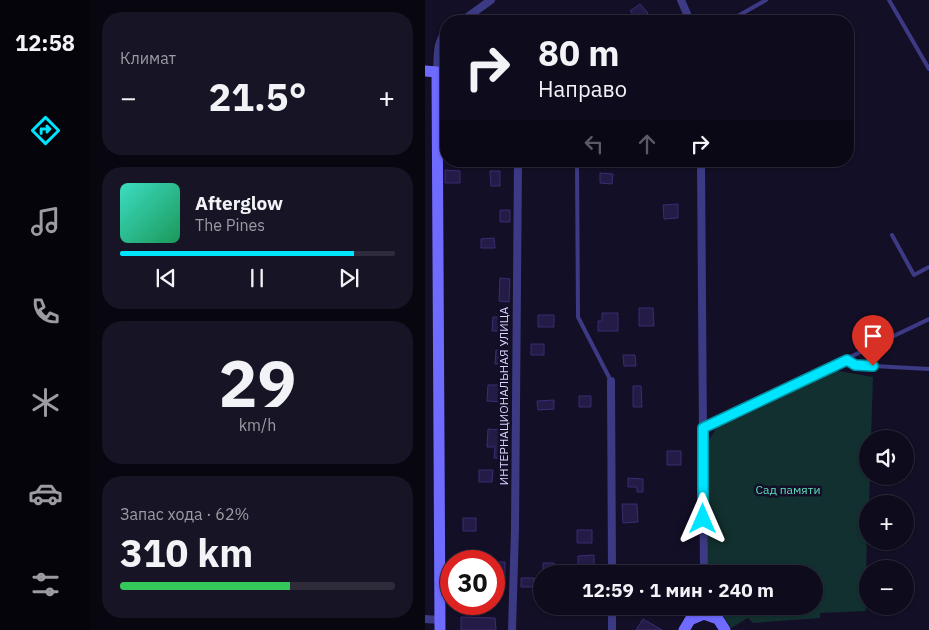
<!DOCTYPE html>
<html lang="ru">
<meta charset="utf-8">
<style>
:root{--surface:#0e0b1c;--page:#171425;--text:#f1f3f6;--muted:#9b9ba3;--line:#2e2b3b;--accent:#00e5ff}
body{margin:0;font-family:"IBM Plex Sans",sans-serif;background:var(--page);color:var(--text);height:100vh;display:flex;flex-direction:column;font-size:19px;white-space:nowrap}
*{box-sizing:border-box;margin:0}
p{font-size:16px;color:var(--muted)}
.icon{flex:none;width:28px;height:28px;fill:none;stroke:currentColor;stroke-width:2;stroke-linecap:round;stroke-linejoin:round}
.map{position:relative;flex:1;overflow:hidden}
.panel{display:flex;flex-direction:column;gap:12px;padding:12px;background:#08060f;width:335px}
.panel>*{flex:none}
.top-card{position:absolute;left:15px;top:15px;width:414px;height:152px;border-radius:20px;box-shadow:0 1px 4px #0004,0 0 0 1px var(--line);background:#0e0b1c;color:var(--text);overflow:hidden}
.fabs{position:absolute;left:434px;top:430px;display:grid;gap:10px}
.fabs a{display:grid;place-items:center;width:55px;height:55px;border-radius:50%;background:var(--surface);box-shadow:0 1px 4px #0004,0 0 0 1px var(--line);font-size:25px}
.speed{position:absolute;left:15px;top:550px;display:flex;gap:10px;font-size:25px;font-weight:700;text-align:center}
.speed>*{display:grid;place-content:center;width:65px;height:65px;border-radius:50%;background:var(--surface);box-shadow:0 1px 4px #0004,0 0 0 1px var(--line);line-height:1}
.speed .limit{border:8px solid #d22;background:#fff;color:#111}
.pin{position:absolute;display:grid;place-items:center;width:42px;height:42px;color:#fff;margin:-51px -21px;border-radius:50% 50% 50% 0;rotate:-45deg;box-shadow:0 0 5px #0007}
.pin .icon{rotate:45deg}
.me{position:absolute;width:55px;margin:-28px;rotate:0deg;stroke-linejoin:round;filter:drop-shadow(0 0 4px #0008)}
.turn{display:flex;align-items:center;gap:18px;height:105px;padding:0 15px;font-size:22px}
.turn .icon{width:65px;height:65px;stroke-width:2.5}
.turn b{display:block;font-size:35px;line-height:42px}
.lanes{display:flex;align-items:center;height:48px;padding:0 15px;background:#0003;justify-content:center;gap:25px;direction:ltr}
.lanes .off{opacity:.35}
.big{font-size:38px;font-weight:700;line-height:1.1}
.panel .card{flex:1;display:flex;flex-direction:column;justify-content:center;gap:8px;min-width:0;padding:0 18px;border-radius:20px;background:var(--page)}
.panel .dial{align-items:center;gap:0}
.dial b{font-size:65px;line-height:1}
.song{display:flex;align-items:center;gap:15px}
.cover{width:60px;height:60px;border-radius:8px;background:linear-gradient(135deg,hsl(170 70% 55%),hsl(150 70% 35%))}
.played{height:5px;border-radius:2px;background:linear-gradient(90deg,var(--accent) 85%,var(--line) 85%)}
.keys{display:flex;justify-content:space-around;direction:ltr}
.heat{display:flex;justify-content:space-between;align-items:center;font-size:28px;direction:ltr}
.charge{height:8px;border-radius:4px;background:linear-gradient(90deg,#34c759 62%,var(--line) 0)}
.trip{position:absolute;left:108px;top:565px;width:290px;height:50px;border-radius:25px;background:var(--surface);box-shadow:0 1px 4px #0004,0 0 0 1px var(--line);font-weight:700;line-height:50px;text-align:center}
main{display:flex;flex:1;min-height:0}
.tab-bar{display:flex;flex-direction:column;width:90px;justify-content:space-around;align-items:center;background:#06040b;color:var(--muted)}
.tab-bar .icon{width:35px;height:35px}
.tab-bar .on{color:var(--accent)}
.tab-bar b{font-size:22px;color:var(--text)}
.map>svg:first-child{display:block}
.green{fill:#12302f}
.building{fill:#241b47;stroke:#3b2d73}
.lines{fill:none;stroke-linecap:round;stroke-linejoin:round}
.lane{stroke:#3d3a85;stroke-width:4}
.street{stroke:#3d3a85;stroke-width:8}
.secondary{stroke:#6f6bff;stroke-width:11}
.route-casing{stroke:#0095a6;stroke-width:12}
.route{stroke:#00e5ff;stroke-width:9}
.labels{text-anchor:middle;dominant-baseline:central;stroke-width:5;stroke-linejoin:round;paint-order:stroke}
.street-label{font-size:12px;fill:#d9d4ff;stroke:#130f26}
.park-label{font-size:12px;fill:#5fe0c0;stroke:#130f26}
</style>
<main>
<nav class="tab-bar">
<b>12:58</b>
<svg class="icon on" aria-label="directions" viewBox="0 0 24 24"><path d="M12 3l9 9-9 9-9-9zM9 14v-3h6M13 9l2 2-2 2"/></svg>
<svg class="icon" aria-label="music" viewBox="0 0 24 24"><path d="M9 18V5l10-2v13"/><circle cx="6" cy="18" r="3"/><circle cx="16" cy="16" r="3"/></svg>
<svg class="icon" aria-label="phone" viewBox="0 0 24 24"><path d="M5 4h4l2 5-3 2q2 4 5 5l2-3 5 2v4C11 20 4 13 5 4z"/></svg>
<svg class="icon" aria-label="climate" viewBox="0 0 24 24"><path d="M12 3v18M4 7l16 10M4 17L20 7"/></svg>
<svg class="icon" aria-label="car" viewBox="0 0 24 24"><path d="M5 17H2v-5l4-1 3-4h7l3 4 3 1v5h-3M9 17h6M6 11h13"/><circle cx="7" cy="17" r="2"/><circle cx="17" cy="17" r="2"/></svg>
<svg class="icon" aria-label="filters" viewBox="0 0 24 24"><path d="M4 7h16M4 17h16"/><circle cx="9" cy="7" r="2"/><circle cx="15" cy="17" r="2"/></svg>
</nav>
<section class="panel">
<div class="card"><p>Климат</p>
<div class="heat"><a>−</a><b class="big">21.5°</b><a>+</a></div>
</div>
<div class="card">
<div class="song"><i class="cover"></i><div><b>Afterglow</b><p>The Pines</p></div></div>
<div class="played"></div>
<div class="keys"><svg class="icon" aria-label="previous" viewBox="0 0 24 24"><path d="M18 5L8 12l10 7zM5 5v14"/></svg><svg class="icon" aria-label="pause" viewBox="0 0 24 24"><path d="M8 5v14M16 5v14"/></svg><svg class="icon" aria-label="next" viewBox="0 0 24 24"><path d="M6 5l10 7-10 7zM19 5v14"/></svg></div>
</div>
<div class="card dial"><b>29</b><p>km/h</p></div>
<div class="card"><p>Запас хода · 62%</p><b class="big">310 km</b><div class="charge"></div></div>
</section>
<div class="map">
<svg width="504" height="630" viewBox="0 0 504 630">
<rect width="100%" height="100%" fill="#130f26"/>
<path class="green" d="M408,370l40,7 -2,62h-4v37h3l-1,28h-2l-1,107 -46,2v5l-67,5 -5,-5 -17,10 -14,-22h97v-32h-106l-1,-131 10,-16 9,-6z"/>
<path class="building" d="M215,4l8,9 -10,8 -8,-10z
M20,170l15,1v12h-15z
M65,171h10v15h-9z
M175,173l13,1 -1,10 -12,-1z
M253,204v14l-14,1 -1,-14z
M75,210h10v12h-10z
M69,238l1,10h-14v-9z
M75,278l10,1 -1,23 -10,-1z
M214,308h14l1,18h-15z
M177,313h16v18h-20v-10h4z
M113,315h16v12h-16z
M68,317h13v14h-14z
M106,344h13v11h-13z
M71,350l10,1v13h-11z
M198,355h12l1,11h-12z
M63,385h15v17l-16,-1z
M208,386h8l1,21h-9z
M154,396h12v11h-12z
M129,400v9l-16,1 -1,-9z
M63,429l14,1v10h5l-3,19 -10,-1 1,-11h-8z
M242,451h14v14h-14z
M54,470h14l-1,12h-13z
M203,478l15,1v13h-6v-5h-9z
M197,504h15l1,18 -15,1z
M38,518h13v13h-13z
M152,530h15v13h-15z
M169,555v15h-16v-14z
M69,562h11v16h-11z
M118,563h11l1,11h-12z
M96,578h13l-1,9h-12z
M36,617l34,1 1,12h-35z
M218,619l19,11h-26z"/>
<g class="lines">
<path class="lane" d="M464,0l40,69
M304,21l37,-21
M152,161l1,156 33,64
M467,235l22,40 15,-8
M422,360l8,5 74,4
M278,428l226,-109"/>
<path class="street" d="M256,0l9,21
M37,21l29,-21
M21,32c-10,10 -8,26 -9,40l9,-2
M276,161l3,413
M186,381l1,193
M187,606v24
M287,606l8,14
M0,619l15,1
M262,623l7,-17
M87,630l3,-102 3,-367"/>
<path class="secondary" d="M0,71l12,1 3,558
M259,630l6,-10 14,-6 14,5 7,11"/>
</g>
<g class="lines">
<g class="route-casing">
<path id="route" d="M278,519v-91l144,-68 8,5 18,1"/>
</g>
<use href="#route" class="route"/>
</g>
<g class="labels">
<g class="street-label">
<text transform="translate(78 396) rotate(-90)">ИНТЕРНАЦИОНАЛЬНАЯ УЛИЦА</text>
</g>
<g class="park-label">
<text x="363" y="489">Сад памяти</text>
</g>
</g>
</svg>
<div class="fabs">
<a><svg class="icon" aria-label="sound" viewBox="0 0 24 24"><path d="M4 9h4l5-4v14l-5-4H4zM17 9q2 3 0 6"/></svg></a>
<a>+</a>
<a>−</a>
</div>
<div class="speed"><div class="limit">30</div></div>
<div class="pin" style="left:448px;top:366px;background:#d93025"><svg class="icon" aria-label="arrive" viewBox="0 0 24 24"><path d="M6 21V4h12l-3 4 3 4H6"/></svg></div>
<svg class="me" style="left:278px;top:519px" viewBox="-20 -20 40 40"><path d="M0-17L14 15 0 8-14 15z" fill="#00e5ff" stroke="#fff" stroke-width="4"/></svg>
<div class="trip">12:59 · 1 мин · 240 m</div>
<div class="top-card">
<div class="turn"><svg class="icon" aria-label="right" viewBox="0 0 24 24"><path d="M7 20v-9h11M14 6l5 5-5 5"/></svg><div><b>80 m</b>Направо</div></div>
<div class="lanes"><svg class="icon off" aria-label="left" viewBox="0 0 24 24"><path d="M17 20v-9H6M10 6l-5 5 5 5"/></svg><svg class="icon off" aria-label="ahead" viewBox="0 0 24 24"><path d="M12 20V5M6 11l6-6 6 6"/></svg><svg class="icon" aria-label="right" viewBox="0 0 24 24"><path d="M7 20v-9h11M14 6l5 5-5 5"/></svg></div>
</div>
</div>
</main>
